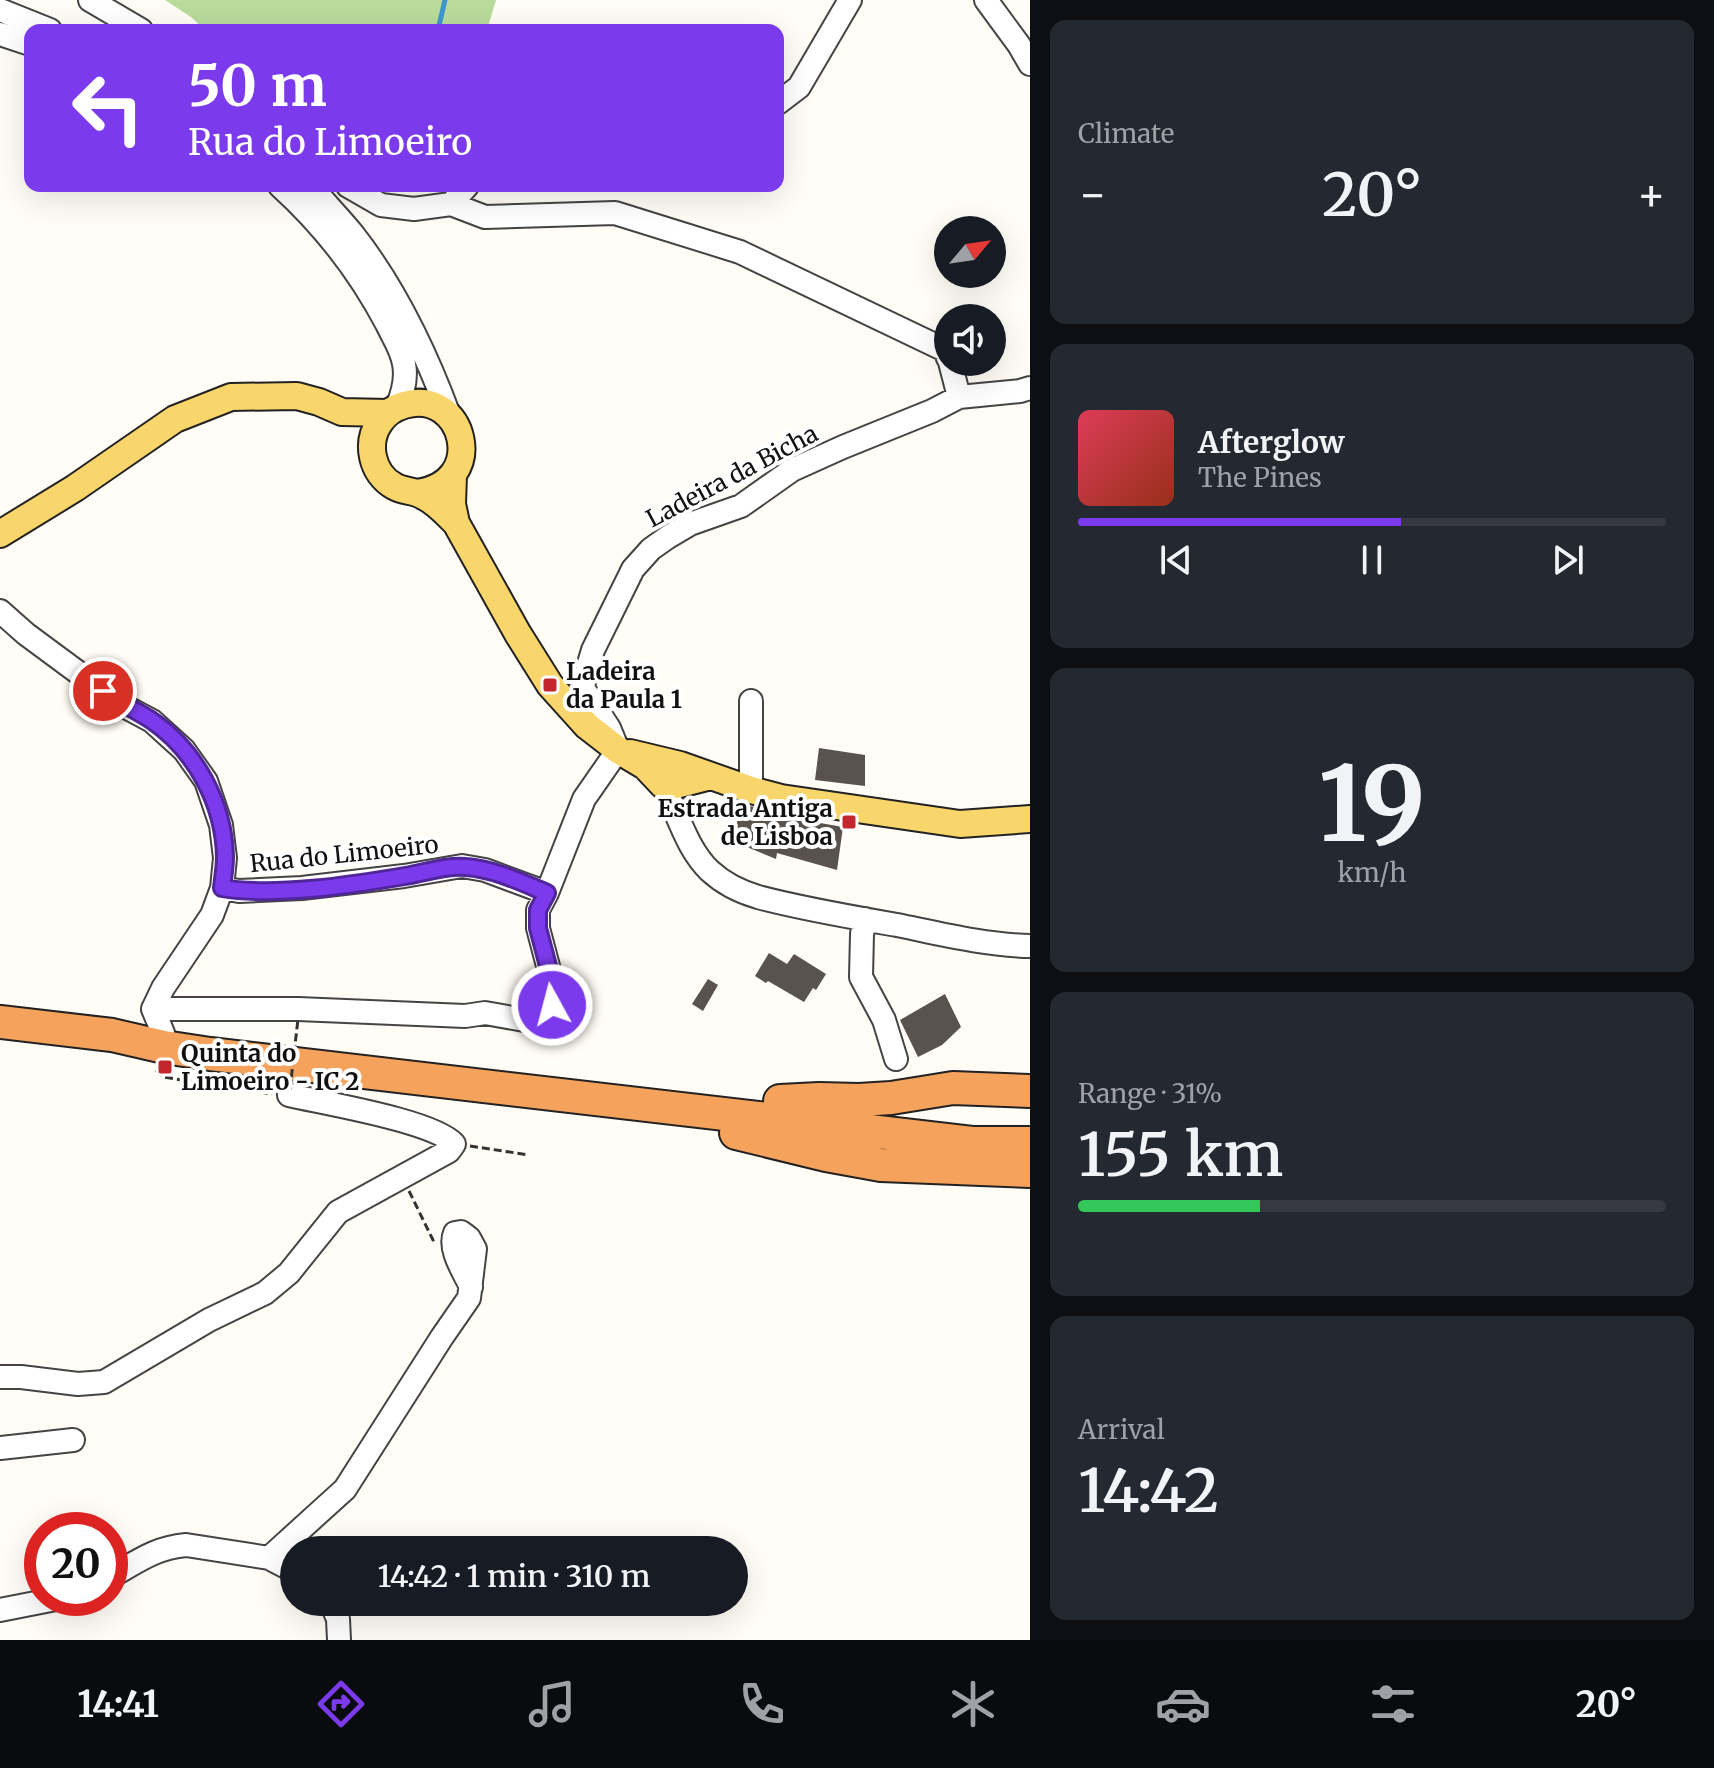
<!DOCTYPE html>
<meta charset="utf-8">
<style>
:root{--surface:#171b24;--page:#242831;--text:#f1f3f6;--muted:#9ea1a6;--line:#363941;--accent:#7c3aed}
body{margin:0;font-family:Merriweather,serif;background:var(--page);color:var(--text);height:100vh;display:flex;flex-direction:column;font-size:30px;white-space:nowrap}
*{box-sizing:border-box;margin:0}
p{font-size:26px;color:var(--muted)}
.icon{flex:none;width:44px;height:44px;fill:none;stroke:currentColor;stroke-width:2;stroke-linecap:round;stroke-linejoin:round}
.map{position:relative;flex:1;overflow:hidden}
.sheet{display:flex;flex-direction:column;gap:20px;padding:20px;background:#0d0f14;width:684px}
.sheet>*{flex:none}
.hud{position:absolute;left:24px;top:24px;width:760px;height:168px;border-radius:16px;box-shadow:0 8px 32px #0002;background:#7c3aed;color:#fff;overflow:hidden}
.needle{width:52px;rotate:61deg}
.controls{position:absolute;left:934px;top:216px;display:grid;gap:16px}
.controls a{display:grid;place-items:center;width:72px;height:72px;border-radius:50%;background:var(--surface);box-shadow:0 8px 32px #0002;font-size:40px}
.speed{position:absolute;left:24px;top:1512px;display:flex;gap:16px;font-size:40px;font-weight:700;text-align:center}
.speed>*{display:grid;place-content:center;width:104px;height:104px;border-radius:50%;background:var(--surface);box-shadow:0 8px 32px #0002;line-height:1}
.speed .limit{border:12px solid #d22;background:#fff;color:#111}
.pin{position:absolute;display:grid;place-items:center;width:68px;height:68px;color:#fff;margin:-34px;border:4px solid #fff;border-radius:50%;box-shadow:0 2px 8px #0007}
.me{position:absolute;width:88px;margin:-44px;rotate:353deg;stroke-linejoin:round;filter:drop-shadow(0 0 6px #0008)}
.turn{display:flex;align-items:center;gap:28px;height:168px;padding:0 32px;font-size:36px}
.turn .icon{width:104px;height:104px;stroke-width:2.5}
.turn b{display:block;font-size:56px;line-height:68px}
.big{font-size:60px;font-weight:600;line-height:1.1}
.sheet .widget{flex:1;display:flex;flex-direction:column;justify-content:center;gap:12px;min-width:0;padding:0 28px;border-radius:16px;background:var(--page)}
.sheet .dial{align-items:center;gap:0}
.dial b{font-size:104px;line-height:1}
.song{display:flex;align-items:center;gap:24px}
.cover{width:96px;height:96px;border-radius:12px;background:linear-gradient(135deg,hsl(350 70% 55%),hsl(10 70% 35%))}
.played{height:8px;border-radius:4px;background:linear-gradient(90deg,var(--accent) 55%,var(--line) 55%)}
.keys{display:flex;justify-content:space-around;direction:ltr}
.heat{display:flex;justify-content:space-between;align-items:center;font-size:44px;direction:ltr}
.charge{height:12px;border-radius:6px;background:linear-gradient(90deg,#34c759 31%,var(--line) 0)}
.trip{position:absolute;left:280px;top:1536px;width:468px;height:80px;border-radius:40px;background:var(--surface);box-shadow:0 8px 32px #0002;font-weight:600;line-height:80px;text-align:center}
.menu{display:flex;height:128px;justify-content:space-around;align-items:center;background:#090b0e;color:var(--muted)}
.menu .icon{width:56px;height:56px}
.menu .active{color:var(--accent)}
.menu b{font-size:36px;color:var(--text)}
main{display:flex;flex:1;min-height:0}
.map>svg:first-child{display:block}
.forest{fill:#b9dc9c}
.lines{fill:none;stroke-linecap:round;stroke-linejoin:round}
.stream{stroke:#3f96cf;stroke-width:5}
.building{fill:#5a524d}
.minor-casing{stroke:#444;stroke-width:26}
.major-casing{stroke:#222;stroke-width:30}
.highway-casing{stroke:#222;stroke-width:36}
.path{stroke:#333;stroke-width:3;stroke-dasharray:8 4;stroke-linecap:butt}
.minor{stroke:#fff;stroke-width:22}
.major{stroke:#f9d66b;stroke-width:26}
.highway{stroke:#f5a25d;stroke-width:32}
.path-bridge{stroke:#333;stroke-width:3;stroke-dasharray:8 4;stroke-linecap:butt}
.route-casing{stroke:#51269a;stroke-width:20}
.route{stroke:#7c3aed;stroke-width:14}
.poi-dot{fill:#c4262e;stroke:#fff;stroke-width:3}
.labels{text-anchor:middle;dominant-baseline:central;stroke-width:8;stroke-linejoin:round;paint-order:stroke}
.street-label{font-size:24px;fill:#111;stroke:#fff}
.poi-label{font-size:24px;font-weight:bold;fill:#111;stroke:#fff;text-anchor:start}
</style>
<main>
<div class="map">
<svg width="1030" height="1640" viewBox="0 0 1030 1640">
<rect width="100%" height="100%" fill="#fffdf5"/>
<path class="forest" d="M165,0h331l-9,30h-282l-14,-13z"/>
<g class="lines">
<path class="stream" d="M438,30l7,-30"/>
</g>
<path class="building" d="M819,748l46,7v31l-50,-6z
M742,804l45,11 -1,2 57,10 -6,43 -60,-17 -1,6 -44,-18z
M769,953l18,11 7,-10 32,20 -10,16 -3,-2 -9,14 -36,-21 -2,2 -11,-7z
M708,979l10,6 -15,26 -11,-7z
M945,994l16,33 -19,18 -24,12 -18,-37z"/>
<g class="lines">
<g class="minor-casing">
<path id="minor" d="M90,0l51,30
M986,0l33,45 11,19
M0,10l50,20
M0,34l30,10
M778,103l21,-16 51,-87
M280,186c43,39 80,87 107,138 6,13 15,26 17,40 3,15 -1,29 -7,43
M311,186c13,16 28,31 41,47 42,53 74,120 97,182
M348,186l33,19 33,4 37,-5 16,-18
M451,204l34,13 130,-4 125,39 205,98 3,8
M950,362l9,35
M0,611l26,23 96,71 30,16 32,29 22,31 15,44 4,33 -3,30 -10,27 -49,73 -10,21 10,24
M670,773l-7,12c15,28 23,63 47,86 13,12 31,21 48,26 45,12 93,20 139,28 44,9 88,20 133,21
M751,790v-89
M222,888l17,3 63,-3 102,-12 58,-10 23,4 62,23
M865,919l-3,15 -1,43 23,43 12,39
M153,1009h145l167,7 20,-3 45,8 12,-2 10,-14 1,-20 -15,-57v-18l9,-17 37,-94 34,-49 -9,-22 -26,-40 2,-11 8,-27 40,-81 18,-20 17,-12 22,-13 51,-18 51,-36 51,-23 89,-36 27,-14 61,-6 10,-3
M0,1377h21l57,7 26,-2 105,-62 56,-27 24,-20 49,-61 111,-61 5,-7c-20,-23 -131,-41 -165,-49
M0,1448l73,-8
M269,1558l25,13
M110,1577c27,-15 44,-29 76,-32l83,13 76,-69 97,-152 27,-39 6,-49 -6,-11 -8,-6 -6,1c-7,16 9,39 16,54
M331,1602l7,17 1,21
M0,1610l61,-12"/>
</g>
<g class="major-casing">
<path id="major" d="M453,475l-1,29 4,19 62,111 32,51 37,41 31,24 27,16 18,19h13l35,-9
M417,493c73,-10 47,-106 -13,-88 -10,3 -18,8 -24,17 -15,21 -8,52 14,64 8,5 15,4 23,7 16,6 28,19 39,30
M0,534l75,-46 100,-69 56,-22 66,-1 22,6 23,10 46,1
M630,753l50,12 71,25 30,8 179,26 70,-5"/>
</g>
<g class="highway-casing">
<path id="highway" d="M0,1022l112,13 52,12 46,7 762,89h58
M780,1101l39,-2 40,1 32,-2 62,-10 77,3
M736,1133l90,22 55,10 149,6"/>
</g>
<path class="path" d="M156,1070l7,7 109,17
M470,1146l59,9
M409,1191l24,49 3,-1"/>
<use href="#minor" class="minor"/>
<use href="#major" class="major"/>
<use href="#highway" class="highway"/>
<path class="path-bridge" d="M290,1089l8,-70"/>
</g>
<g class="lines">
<g class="route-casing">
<path id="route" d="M103,691c16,11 32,19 48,29 44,30 73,83 74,137 0,10 -2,21 -3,31 53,9 130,-3 183,-12 19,-3 41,-11 61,-9 28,2 55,15 81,26l-9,17v18l15,57 -1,20"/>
</g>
<use href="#route" class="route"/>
</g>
<g class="poi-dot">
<rect x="542" y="677" width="16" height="16" rx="4"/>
<rect x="841" y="814" width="16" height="16" rx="4"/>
<rect x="157" y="1059" width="16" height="16" rx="4"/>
</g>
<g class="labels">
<g class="street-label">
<text transform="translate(732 476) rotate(-28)">Ladeira da Bicha</text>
<text transform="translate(344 854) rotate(-6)">Rua do Limoeiro</text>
</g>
<g class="poi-label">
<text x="566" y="671">Ladeira<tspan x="566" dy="28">da Paula 1</tspan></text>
<text x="833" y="808" text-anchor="end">Estrada Antiga<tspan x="833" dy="28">de Lisboa</tspan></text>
<text x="181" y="1053">Quinta do<tspan x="181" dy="28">Limoeiro - IC 2</tspan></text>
</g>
</g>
</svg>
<div class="controls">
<a><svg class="needle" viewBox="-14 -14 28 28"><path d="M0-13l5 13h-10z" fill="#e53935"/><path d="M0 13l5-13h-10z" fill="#9ea1a6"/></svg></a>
<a><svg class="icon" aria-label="sound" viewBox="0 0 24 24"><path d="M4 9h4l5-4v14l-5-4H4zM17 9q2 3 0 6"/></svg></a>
</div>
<div class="speed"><div class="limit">20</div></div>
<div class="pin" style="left:103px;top:691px;background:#d93025"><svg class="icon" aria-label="arrive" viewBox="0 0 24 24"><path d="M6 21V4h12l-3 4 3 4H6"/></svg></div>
<svg class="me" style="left:552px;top:1005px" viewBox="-20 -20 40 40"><circle r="17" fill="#7c3aed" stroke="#fff" stroke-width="3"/><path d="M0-11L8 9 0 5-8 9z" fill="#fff"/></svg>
<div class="trip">14:42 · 1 min · 310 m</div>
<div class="hud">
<div class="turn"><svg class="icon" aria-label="left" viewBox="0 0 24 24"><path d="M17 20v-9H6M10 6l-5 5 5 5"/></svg><div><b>50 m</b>Rua do Limoeiro</div></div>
</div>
</div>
<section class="sheet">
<div class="widget"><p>Climate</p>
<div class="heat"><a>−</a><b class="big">20°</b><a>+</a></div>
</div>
<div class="widget">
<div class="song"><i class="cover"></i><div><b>Afterglow</b><p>The Pines</p></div></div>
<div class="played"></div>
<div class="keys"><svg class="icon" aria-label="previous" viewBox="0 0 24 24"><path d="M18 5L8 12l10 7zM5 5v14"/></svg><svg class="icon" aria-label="pause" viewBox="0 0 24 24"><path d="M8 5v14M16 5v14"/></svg><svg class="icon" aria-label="next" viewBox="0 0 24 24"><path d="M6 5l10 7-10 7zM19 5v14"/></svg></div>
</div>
<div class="widget dial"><b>19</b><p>km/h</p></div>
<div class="widget"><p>Range · 31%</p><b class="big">155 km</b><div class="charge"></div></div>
<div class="widget"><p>Arrival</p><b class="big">14:42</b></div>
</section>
</main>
<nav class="menu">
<b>14:41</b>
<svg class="icon active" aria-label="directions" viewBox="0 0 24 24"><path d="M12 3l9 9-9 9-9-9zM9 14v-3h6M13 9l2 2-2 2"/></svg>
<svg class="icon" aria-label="music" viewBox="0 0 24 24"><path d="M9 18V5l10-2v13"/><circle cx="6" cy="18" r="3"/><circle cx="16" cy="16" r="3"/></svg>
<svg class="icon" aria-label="phone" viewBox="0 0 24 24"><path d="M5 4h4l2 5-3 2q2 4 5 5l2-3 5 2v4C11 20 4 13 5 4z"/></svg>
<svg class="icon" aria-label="climate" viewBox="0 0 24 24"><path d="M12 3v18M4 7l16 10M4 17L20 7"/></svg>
<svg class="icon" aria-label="car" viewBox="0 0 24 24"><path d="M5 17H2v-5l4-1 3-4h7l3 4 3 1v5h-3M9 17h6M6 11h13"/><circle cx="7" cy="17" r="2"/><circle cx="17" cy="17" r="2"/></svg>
<svg class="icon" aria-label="filters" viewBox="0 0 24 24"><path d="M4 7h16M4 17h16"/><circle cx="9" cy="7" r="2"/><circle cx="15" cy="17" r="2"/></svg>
<b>20°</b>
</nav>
